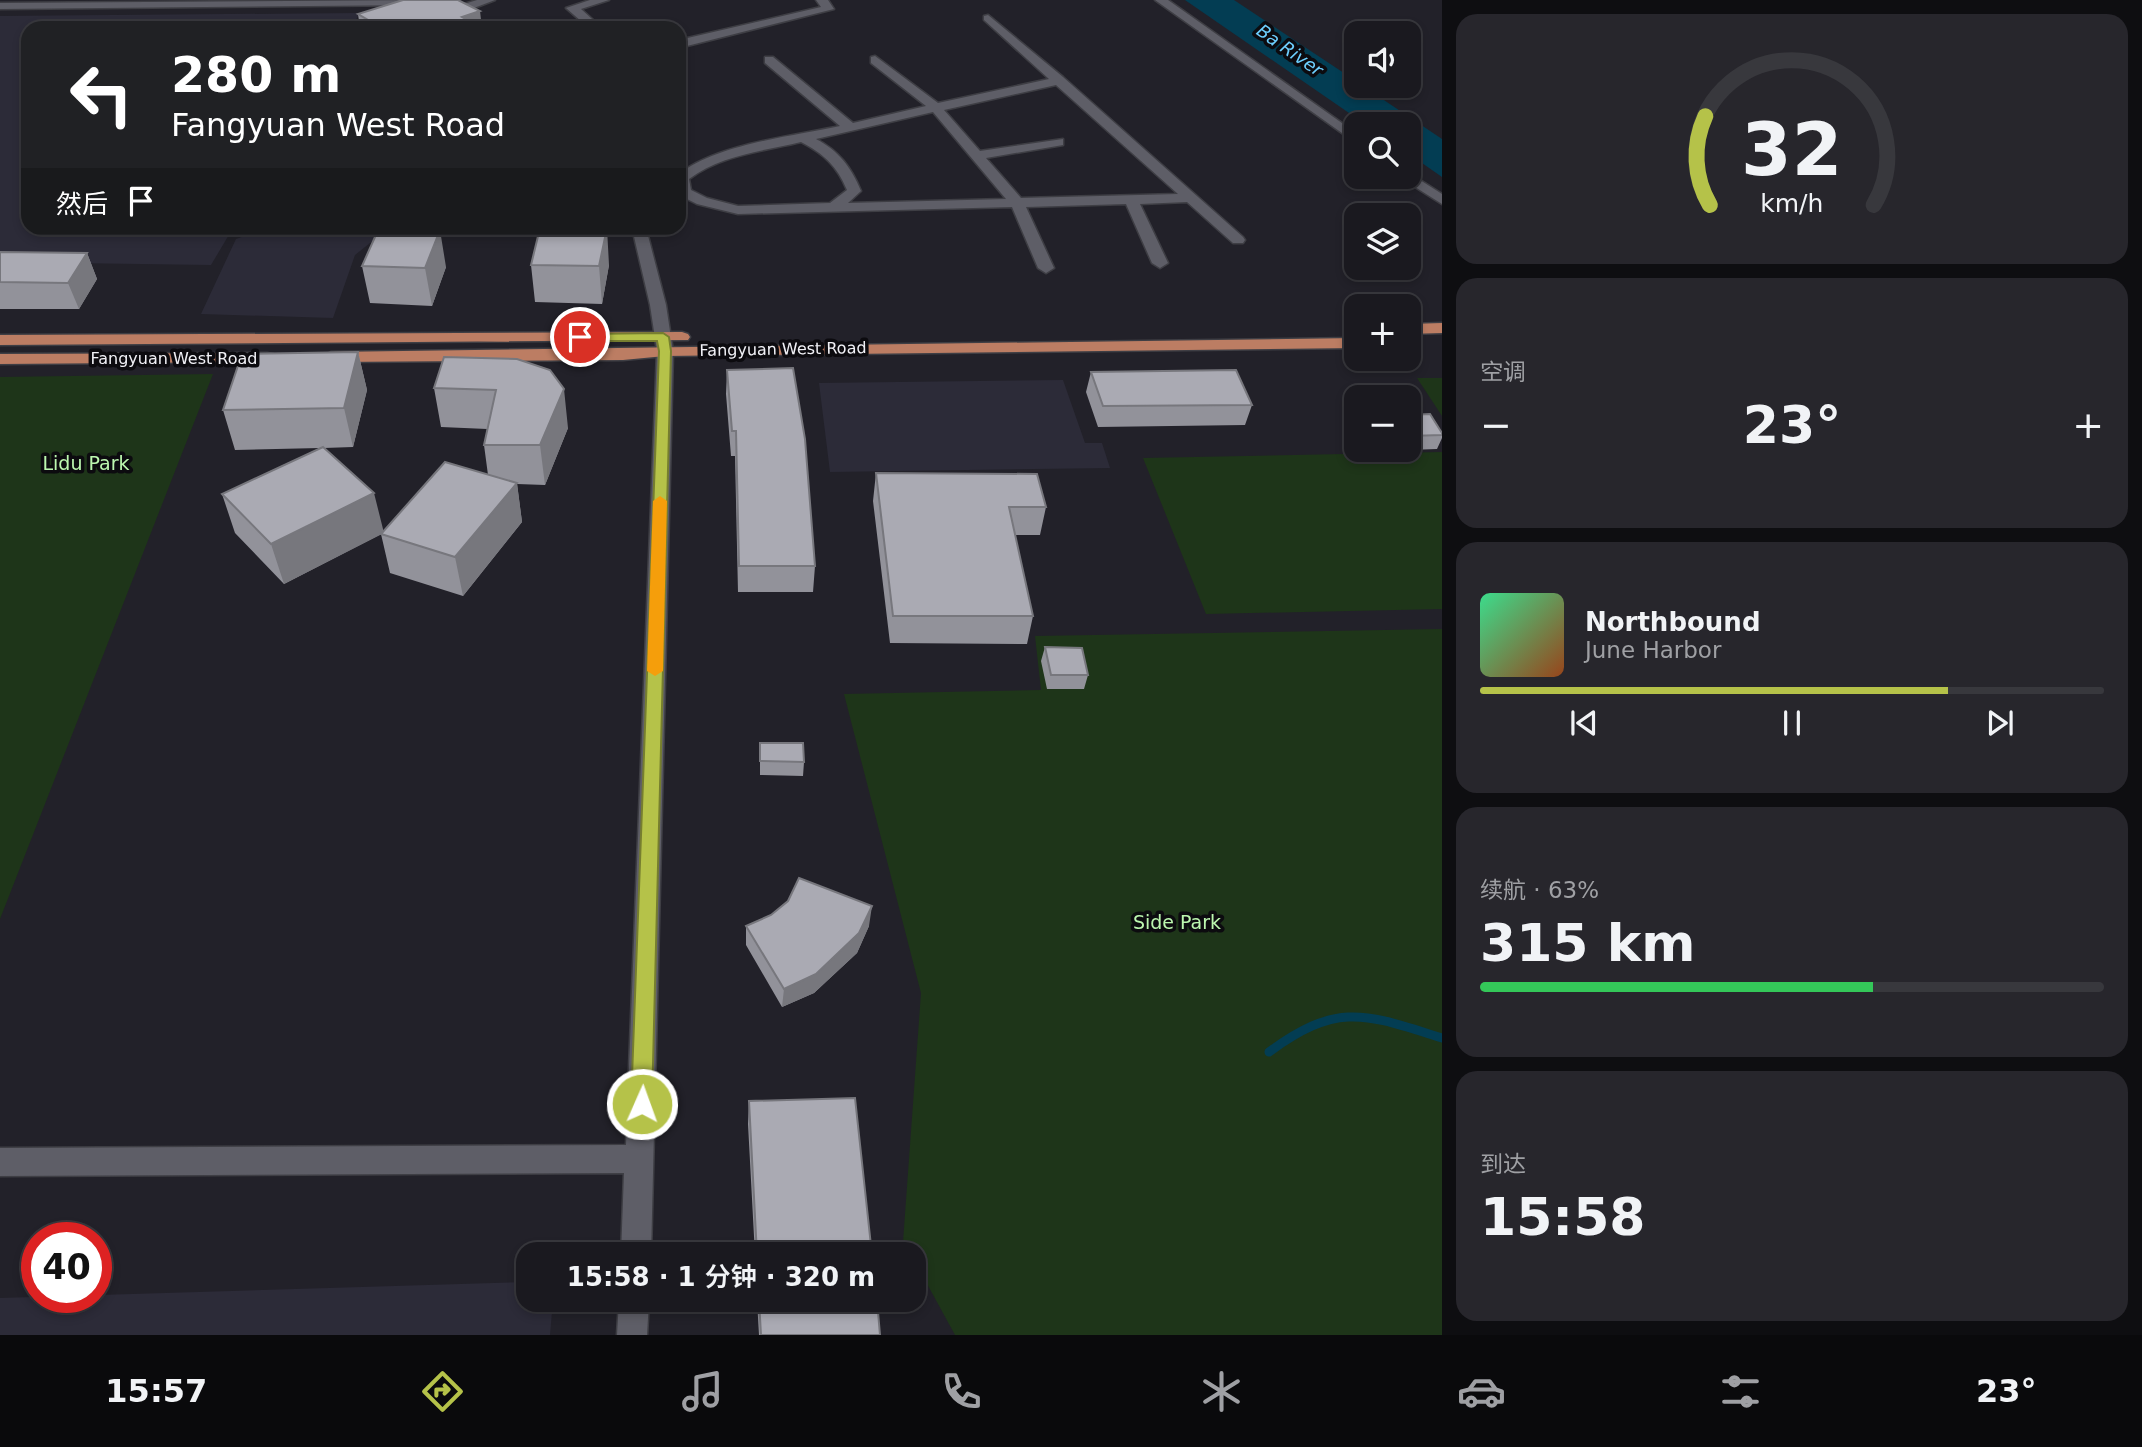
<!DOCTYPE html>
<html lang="zh">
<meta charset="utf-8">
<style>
:root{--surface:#1a191f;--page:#27262c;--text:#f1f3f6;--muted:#9fa0a4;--line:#38383d;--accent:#b5c249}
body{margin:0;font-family:"DejaVu Sans","Noto Sans SC",sans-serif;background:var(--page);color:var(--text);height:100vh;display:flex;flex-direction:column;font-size:26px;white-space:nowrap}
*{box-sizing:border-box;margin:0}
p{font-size:23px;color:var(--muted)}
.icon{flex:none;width:38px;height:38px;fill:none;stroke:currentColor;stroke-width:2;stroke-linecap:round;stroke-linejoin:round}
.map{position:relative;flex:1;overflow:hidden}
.details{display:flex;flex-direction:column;gap:14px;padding:14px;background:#0e0e11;width:700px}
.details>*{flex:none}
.top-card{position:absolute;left:21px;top:21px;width:665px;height:214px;border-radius:21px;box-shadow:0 4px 10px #0003,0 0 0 2px var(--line);background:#202124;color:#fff;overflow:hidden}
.controls{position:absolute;left:1344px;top:21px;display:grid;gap:14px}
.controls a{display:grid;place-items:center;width:77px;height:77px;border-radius:14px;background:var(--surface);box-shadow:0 4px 10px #0003,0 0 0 2px var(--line);font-size:35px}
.speed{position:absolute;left:21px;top:1222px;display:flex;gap:14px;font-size:35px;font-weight:700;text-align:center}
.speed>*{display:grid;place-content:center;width:91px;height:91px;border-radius:50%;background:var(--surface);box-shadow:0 4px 10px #0003,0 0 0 2px var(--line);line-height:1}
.speed .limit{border:10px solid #d22;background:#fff;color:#111}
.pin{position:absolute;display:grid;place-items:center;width:60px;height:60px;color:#fff;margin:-30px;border:4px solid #fff;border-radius:50%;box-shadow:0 2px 7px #0007}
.me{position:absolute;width:77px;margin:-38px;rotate:2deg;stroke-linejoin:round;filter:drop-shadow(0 0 5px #0008)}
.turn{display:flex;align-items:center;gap:24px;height:147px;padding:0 35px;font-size:32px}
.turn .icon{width:91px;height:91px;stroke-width:2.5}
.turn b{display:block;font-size:49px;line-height:60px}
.then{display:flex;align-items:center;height:66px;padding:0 35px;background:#0003;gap:14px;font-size:26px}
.big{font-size:52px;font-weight:600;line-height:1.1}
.details .widget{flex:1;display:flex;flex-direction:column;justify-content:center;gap:10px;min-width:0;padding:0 24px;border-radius:21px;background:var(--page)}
.details .dial{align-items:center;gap:0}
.dial svg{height:182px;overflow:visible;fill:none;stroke:var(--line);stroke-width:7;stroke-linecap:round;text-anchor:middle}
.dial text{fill:var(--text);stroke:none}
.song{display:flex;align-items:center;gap:21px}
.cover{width:84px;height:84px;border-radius:10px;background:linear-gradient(135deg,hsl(150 70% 55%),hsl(20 70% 35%))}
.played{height:7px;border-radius:4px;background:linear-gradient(90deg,var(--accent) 75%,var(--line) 75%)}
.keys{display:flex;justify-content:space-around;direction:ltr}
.heat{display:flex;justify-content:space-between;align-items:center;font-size:38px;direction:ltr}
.charge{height:10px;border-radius:5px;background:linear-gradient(90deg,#34c759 63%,var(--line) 0)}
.trip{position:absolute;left:516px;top:1242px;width:410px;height:70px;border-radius:21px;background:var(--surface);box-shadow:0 4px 10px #0003,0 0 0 2px var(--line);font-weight:600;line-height:70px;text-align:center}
.tab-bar{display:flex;height:112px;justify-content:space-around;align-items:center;background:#0a0a0c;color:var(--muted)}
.tab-bar .icon{width:49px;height:49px}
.tab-bar .current{color:var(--accent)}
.tab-bar b{font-size:32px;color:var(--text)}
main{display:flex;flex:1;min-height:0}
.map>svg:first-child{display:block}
.built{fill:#2c2b38}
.green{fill:#1e3519}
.water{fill:#033d53}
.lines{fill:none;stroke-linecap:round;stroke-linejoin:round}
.stream{stroke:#033d53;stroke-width:9}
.minor-casing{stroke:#3e3e44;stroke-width:3}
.major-casing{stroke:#3e3e44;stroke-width:3}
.minor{fill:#5e5e67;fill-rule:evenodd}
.major{fill:#bc7d63;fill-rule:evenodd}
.wall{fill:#92929a}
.shaded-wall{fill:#77777d}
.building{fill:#aaaab3;stroke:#77777d;stroke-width:2}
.route{fill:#b5c249;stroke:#767e2f;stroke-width:2}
.slow{fill:#f59e0b}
.labels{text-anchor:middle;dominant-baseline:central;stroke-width:7;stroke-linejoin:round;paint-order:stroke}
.far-street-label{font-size:16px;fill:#f1f1f6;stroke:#0c0b0f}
.far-water-label{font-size:18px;font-style:italic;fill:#6dcffe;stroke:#0c0b0f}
.park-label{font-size:19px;fill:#bcf7af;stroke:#0c0b0f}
</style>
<main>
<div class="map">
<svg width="1442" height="1335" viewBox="0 0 1442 1335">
<rect width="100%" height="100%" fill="#222129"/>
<path class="built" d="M360,13l-9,15h-323v200h205l-22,37 -211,-3v-246z
M267,228h103l10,7 -25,20 -22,63 -132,-4 35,-75z
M1063,380l22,63h17l8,25 -280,4 -11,-89z
M528,1282v18h25l-3,35h-550v-37z"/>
<path class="green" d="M213,374l-213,545v-542z
M1417,378h25v38z
M1442,452v157l-236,5 -63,-156z
M1442,629v706h-487l-41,-75v-5h-4l-7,-13 18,-249 -77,-299 197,-4 -6,-54z"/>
<path class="water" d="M1185,0h49l122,81v5h7l79,53v38l-33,-23v-30h-44z"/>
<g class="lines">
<path class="stream" d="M1269,1052c70,-51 96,-38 173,-14"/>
<g class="minor-casing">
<path id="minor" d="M425,0v4l-4,1 -421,4v-6z
M435,0h14l9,6 19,-6h18l-29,11 26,17h-14z
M590,0h19l-28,9 21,19h-13l-23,-20z
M816,0h12l6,9 -155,39v-8l142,-33z
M1155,0h13l188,133v10z
M988,15l75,62 180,160 2,3 -2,3h-10l-46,-41 -47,2 28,59 -8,5 -8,-5 -26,-59 -100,3 28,61 -8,5 -8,-5 -26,-61 -274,7 -41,-10 -18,-9v-21c38,-30 115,-38 161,-48l-75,-63v-6h8l80,66 73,-17 -55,-43v-6l4,-1 63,47 111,-24 -65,-59v-4zM1056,85l122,109 -157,4 -35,-40 77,-13v-6l-83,12 -36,-41zM933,112l73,87 -158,4 13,-12c-10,-24 -22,-40 -45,-52zM801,142c23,12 36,24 46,48l-17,13 -92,3 -31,-8 -16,-8 -2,-11c31,-24 75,-28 112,-37z
M1409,173l33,21v10l-38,-24 -2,-3h7z
M632,228h14l20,77 7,46 -22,904h-30l3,-82 -624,3v-28l626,-3 31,-794 -7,-46z
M619,1300h30l-2,35h-30z"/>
</g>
<g class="major-casing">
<path id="major" d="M1442,323v10l-33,1v-10z
M682,332l6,2 2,3 -2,3 -688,5v-10z
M1356,338v10l-691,8 -42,4 -292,2 -8,-5 8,-5z
M267,353l6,1 2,4 -2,4 -273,2v-10z"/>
</g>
<use href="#minor" class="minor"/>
<use href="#major" class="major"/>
</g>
<path class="wall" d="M358,14l124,14h-122z
M0,252l87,1 10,26 -18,30h-79z
M531,265h78l-7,39 -67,-2z
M362,266l84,1 -14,39 -62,-3z
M358,352l9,38 -14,57 -29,1 59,83 105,-56 -4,-30 3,-16 -46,-2 -7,-39 10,-31 124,71 -23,57 -28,-1 5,38 -59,74 -73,-23 -9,-39 -97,50 -49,-51 -13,-39 98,-46 -85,2 -12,-40z
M727,370l88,196 -2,26h-75l-3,-136h-4l-5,-62z
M1091,372l161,33 -7,20 -147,2 -12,-35z
M1409,415l33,18v5l-5,11 -28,1z
M1354,416h2v27l-8,-13z
M876,473l170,34 -6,28h-25l18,81 -6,28 -137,-1 -17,-142z
M1045,647l43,28 -4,14h-37l-6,-28z
M760,743l44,19 -1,14 -43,-1z
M746,926h123l-12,27 -43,40 -32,14 -36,-62z
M749,1101l123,154h-117l-7,-131z
M757,1300h120l3,35h-121z"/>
<path class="shaded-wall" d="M480,11l2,17 -20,-11z
M607,228l2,37 -7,39 -3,-38z
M440,230l6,37 -14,39 -7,-38z
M87,253l10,26 -18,30 -11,-26z
M358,352l9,38 -14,57 -9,-39z
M564,389l4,39 -23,57 -5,-40z
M517,483l5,39 -59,74 -8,-39z
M374,493l10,40 -100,51 -13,-40z
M872,906l-3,20 -12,27 -43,40 -32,14 2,-18z"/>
<path class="building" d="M403,0h55l22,11 -18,6 20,11h-100l-24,-14z
M379,228l61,2 -15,38 -63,-2z
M540,228h67l-8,38 -68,-1z
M0,252l87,1 -19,30 -68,-1z
M358,352l-14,56 -121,2 19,-56z
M444,357l73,2 33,11 14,19 -24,56h-56l12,-55 -62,-2z
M793,368l12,71 10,127h-76l-3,-135h-4l-5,-61z
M1236,370l16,35 -149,1 -12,-34z
M1430,414l12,19v2l-33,1v-21z
M323,447l51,46 -103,51 -49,-50z
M445,462l72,21 -62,74 -74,-23z
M876,473l161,1 9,33h-37l24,109h-140z
M1045,647l37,1 6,27h-37z
M760,743h43l1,19 -44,-1z
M799,878l73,28 -13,27 -43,41 -32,15 -38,-63 25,-11 17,-14z
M855,1098l17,157h-115l-8,-154z
M759,1300h118l3,35h-119z"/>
<path class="route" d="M663,333l6,4 2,14 -19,753 -3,7 -7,3 -8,-3 -3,-7 28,-753 -2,-10h-77l-6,-4 6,-3z"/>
<path class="slow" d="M660,496l7,5 -4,170 -8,5 -8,-5 6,-170z"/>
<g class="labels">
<g class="far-street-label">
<text transform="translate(783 349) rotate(-1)">Fangyuan West Road</text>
<text x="174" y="358">Fangyuan West Road</text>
</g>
<g class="far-water-label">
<text transform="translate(1290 50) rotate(35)">Ba River</text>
</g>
<g class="park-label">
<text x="86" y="463">Lidu Park</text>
<text x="1177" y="922">Side Park</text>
</g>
</g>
</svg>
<div class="controls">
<a><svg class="icon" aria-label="sound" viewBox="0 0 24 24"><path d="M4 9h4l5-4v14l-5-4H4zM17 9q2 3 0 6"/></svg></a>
<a><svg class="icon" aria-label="search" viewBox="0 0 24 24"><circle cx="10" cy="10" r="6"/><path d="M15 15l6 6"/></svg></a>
<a><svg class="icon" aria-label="layers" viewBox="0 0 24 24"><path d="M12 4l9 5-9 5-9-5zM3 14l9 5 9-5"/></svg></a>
<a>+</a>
<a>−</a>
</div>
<div class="speed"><div class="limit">40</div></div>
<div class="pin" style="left:580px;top:337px;background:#d93025"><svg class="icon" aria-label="arrive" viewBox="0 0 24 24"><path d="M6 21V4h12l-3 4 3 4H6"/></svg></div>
<svg class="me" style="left:642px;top:1104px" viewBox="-20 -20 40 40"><circle r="17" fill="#b5c249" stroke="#fff" stroke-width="3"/><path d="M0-11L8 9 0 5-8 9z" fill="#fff"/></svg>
<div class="trip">15:58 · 1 分钟 · 320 m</div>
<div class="top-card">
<div class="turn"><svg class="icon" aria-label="left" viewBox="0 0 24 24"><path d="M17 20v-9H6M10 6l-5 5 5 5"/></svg><div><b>280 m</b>Fangyuan West Road</div></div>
<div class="then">然后<svg class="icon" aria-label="arrive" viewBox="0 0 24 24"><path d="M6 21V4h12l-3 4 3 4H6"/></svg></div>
</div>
</div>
<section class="details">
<div class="widget dial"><svg viewBox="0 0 100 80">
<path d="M14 69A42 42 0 1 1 86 69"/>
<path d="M14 69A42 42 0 0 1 12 30" stroke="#b5c249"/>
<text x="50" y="56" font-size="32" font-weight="700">32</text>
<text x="50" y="72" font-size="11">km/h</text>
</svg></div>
<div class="widget"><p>空调</p>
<div class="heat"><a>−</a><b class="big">23°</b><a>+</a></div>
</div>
<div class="widget">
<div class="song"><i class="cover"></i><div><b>Northbound</b><p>June Harbor</p></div></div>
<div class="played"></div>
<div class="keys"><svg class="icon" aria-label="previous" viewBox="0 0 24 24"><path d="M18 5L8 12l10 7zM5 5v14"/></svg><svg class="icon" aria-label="pause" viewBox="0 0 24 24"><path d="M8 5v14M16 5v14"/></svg><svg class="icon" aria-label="next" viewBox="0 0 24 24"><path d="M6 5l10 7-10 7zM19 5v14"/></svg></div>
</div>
<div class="widget"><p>续航 · 63%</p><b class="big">315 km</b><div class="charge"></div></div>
<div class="widget"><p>到达</p><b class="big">15:58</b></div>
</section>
</main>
<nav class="tab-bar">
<b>15:57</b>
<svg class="icon current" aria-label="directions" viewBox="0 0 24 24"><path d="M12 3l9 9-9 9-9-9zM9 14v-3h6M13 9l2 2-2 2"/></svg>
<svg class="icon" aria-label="music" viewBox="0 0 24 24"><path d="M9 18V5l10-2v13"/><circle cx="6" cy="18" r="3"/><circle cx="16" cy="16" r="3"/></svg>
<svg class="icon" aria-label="phone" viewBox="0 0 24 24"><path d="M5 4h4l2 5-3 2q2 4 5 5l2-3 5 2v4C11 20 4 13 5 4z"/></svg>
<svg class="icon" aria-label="climate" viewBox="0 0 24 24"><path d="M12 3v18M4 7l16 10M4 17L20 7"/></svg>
<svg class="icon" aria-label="car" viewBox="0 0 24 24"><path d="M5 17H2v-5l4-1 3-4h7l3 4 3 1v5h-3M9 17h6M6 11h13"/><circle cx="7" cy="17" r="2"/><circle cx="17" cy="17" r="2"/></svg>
<svg class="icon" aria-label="filters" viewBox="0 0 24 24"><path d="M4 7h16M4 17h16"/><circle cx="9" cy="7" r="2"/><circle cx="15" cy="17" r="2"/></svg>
<b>23°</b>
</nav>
